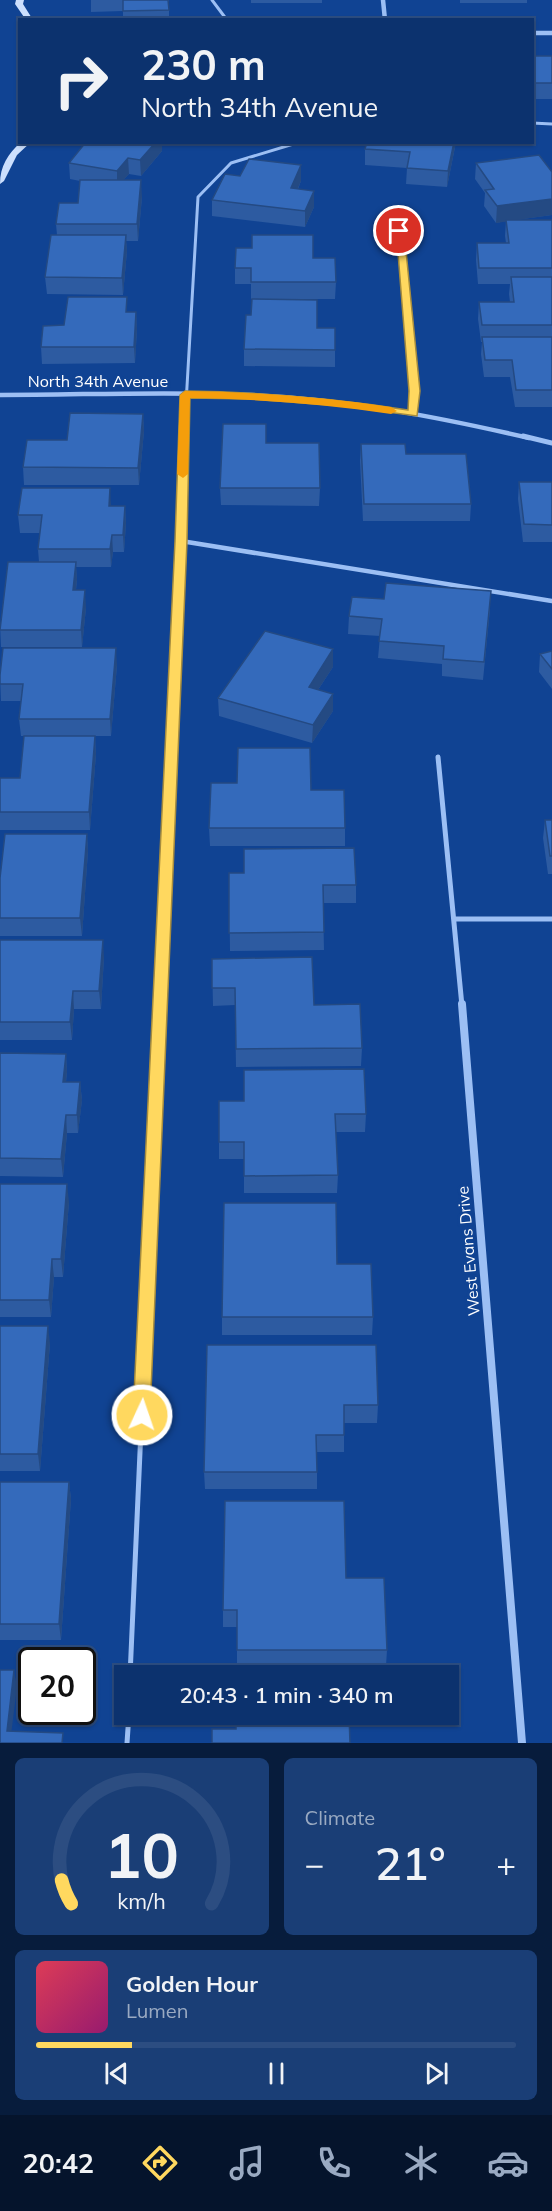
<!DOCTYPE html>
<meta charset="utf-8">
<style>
:root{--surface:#0c326e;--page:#1a3e76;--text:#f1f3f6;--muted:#9aaac2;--line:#2c4d81;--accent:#ffd85f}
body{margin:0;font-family:Mulish,sans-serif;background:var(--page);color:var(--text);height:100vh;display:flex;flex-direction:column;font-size:22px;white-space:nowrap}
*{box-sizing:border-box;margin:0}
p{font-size:20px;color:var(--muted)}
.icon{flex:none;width:33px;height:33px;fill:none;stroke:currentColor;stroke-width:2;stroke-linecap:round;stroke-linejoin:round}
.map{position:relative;height:1743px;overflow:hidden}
.details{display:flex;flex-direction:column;gap:15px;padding:15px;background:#071c3c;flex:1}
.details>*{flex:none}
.banner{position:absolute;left:18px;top:18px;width:516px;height:126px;border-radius:0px;box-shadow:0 2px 4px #0004,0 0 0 2px var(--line);background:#0c326e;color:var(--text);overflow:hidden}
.speed{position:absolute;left:18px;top:1647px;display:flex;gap:12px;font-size:30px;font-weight:700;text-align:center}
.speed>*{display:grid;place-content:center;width:78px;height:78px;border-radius:50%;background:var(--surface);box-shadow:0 2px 4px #0004,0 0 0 2px var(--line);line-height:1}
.speed .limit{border:3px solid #111;border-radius:9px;background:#fff;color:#111}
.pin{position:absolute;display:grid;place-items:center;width:51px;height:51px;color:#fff;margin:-26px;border:3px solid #fff;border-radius:50%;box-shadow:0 2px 6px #0007}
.me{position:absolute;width:66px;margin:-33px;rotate:3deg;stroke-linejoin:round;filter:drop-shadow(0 0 4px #0008)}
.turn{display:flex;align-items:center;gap:21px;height:126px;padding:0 24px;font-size:27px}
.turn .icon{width:78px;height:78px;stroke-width:2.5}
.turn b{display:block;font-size:42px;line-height:51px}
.big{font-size:45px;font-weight:600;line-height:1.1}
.details .widget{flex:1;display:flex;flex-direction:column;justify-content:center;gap:9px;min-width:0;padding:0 21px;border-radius:9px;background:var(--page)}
.details .dial{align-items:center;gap:0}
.dial svg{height:156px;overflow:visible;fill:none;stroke:var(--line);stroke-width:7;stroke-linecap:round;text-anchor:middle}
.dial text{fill:var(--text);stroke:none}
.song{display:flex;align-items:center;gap:18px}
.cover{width:72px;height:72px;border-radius:9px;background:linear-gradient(135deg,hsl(350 70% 55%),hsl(320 70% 35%))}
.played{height:6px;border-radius:3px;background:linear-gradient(90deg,var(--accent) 20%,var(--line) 20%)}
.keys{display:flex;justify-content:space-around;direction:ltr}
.heat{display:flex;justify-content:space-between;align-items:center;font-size:33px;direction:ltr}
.details .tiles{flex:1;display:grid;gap:15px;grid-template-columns:1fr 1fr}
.widget:last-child{grid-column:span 2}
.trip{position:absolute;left:114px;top:1665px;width:345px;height:60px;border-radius:0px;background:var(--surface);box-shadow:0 2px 4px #0004,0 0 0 2px var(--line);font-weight:600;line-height:60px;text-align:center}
.menu{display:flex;height:96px;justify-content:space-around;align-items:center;background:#05142c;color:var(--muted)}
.menu .icon{width:42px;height:42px}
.menu .on{color:var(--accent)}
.menu b{font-size:27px;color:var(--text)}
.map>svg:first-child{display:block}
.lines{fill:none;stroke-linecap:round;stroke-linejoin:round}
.lane-far2{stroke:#9cbff4;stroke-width:3}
.lane-far1{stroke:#9cbff4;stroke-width:4.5}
.lane{stroke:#9cbff4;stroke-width:5}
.street-far2{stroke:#9cbff4;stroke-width:4.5}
.street-far1{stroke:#9cbff4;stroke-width:5}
.street{stroke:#9cbff4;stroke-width:8}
.secondary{fill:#ccdffd;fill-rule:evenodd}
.wall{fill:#2d5ba1}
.shaded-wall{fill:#244a83}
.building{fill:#346abb;stroke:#244a83;stroke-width:1.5}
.route{fill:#ffd85f;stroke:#a68c3e;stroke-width:1.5}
.slow{fill:#f59e0b}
.labels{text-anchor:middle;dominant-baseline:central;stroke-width:6;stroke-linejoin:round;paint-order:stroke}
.street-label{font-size:16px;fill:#fff;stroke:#104393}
</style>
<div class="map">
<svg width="552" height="1743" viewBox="0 0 552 1743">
<rect width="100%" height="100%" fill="#104393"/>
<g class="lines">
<path class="lane-far2" d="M212,0l15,20
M532,123l20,1
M184,438l14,-241 33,-34 69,-21"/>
<path class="lane-far1" d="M181,541l371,60
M160,1006l24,-570"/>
<path class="lane" d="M130,1676l30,-672
M127,1743l2,-29"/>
<path class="street-far2" d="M383,0l2,20
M532,33h20
M399,231l16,160 -2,23
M0,395c83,0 167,-4 251,0 94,4 187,22 278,43"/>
<path class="street-far1" d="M523,436l29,7
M438,757l24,249
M455,919h97"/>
<path class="street" d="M462,1004l60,739"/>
<path class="secondary" d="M16,0h8l-1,4 10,16h-7l-11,-16z
M21,142h10l-14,13 -13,26 -4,3c0,-18 8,-30 21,-42z"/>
</g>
<path class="wall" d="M91,0h78v20h-46v-9l-32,1z
M251,0h71v3h-71z
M460,0h67v3h-67z
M532,56h20v43h-20z
M86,142h76v9l-21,25 -12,-2 -6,6 19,17 -4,44h-12l1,10 -4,44 -76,-1 -2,-17 12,-42 -1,-11 22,-21 2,-22 -10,-2 -1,-16z
M456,142l-9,45 -41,-3 1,-16 -42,-3v-16z
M476,163l76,9v43l-37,5h37v187h-37l-5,-30h-26l-3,-23 1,-12h-1l-3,-23 1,-17h31l-1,-8 1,-10h-32l-2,-24 1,-17h29l-1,-7 1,-15 -10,2 -12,-17 1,-13 -10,-14z
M301,181l-3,8 16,18 -9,20 -93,-11v-16z
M313,258l23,24 -1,17h-84v-15h-16v-16z
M128,312h8l1,17 -2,34 -93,1 -1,-17 23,-22z
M317,328h18v39l-91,-1v-17z
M143,414l1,17 -5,54h-115l-1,-18 44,-27z
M266,443l54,45 -1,18 -98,-1 -1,-17z
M361,444l45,10 65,50 -1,17h-107l-3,-60z
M519,482h33v60h-29l-5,-43z
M111,506h14l1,17 -2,29h-11l-2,15h-35l1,13 -1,10 10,18 -4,39h-81l-1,-23 39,-62 -1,-13 2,-16h-20l-2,-18z
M490,609l-7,71 -41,-4v-12l-64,-6 2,-22 -32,-2 1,-18z
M552,651v38l-13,-17 1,-18z
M117,665l-6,71h-16l1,18 -6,76h-90v-52h20l4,-42h-3l-2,-17 2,-18h-20l-1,-26z
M333,667l-15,23 15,21 -21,32 -93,-27 -1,-18z
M237,783l74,7 34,38v18h-135l-1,-18z
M545,820h7v54h-4l-5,-36z
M87,834l1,17 -6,85h-82v-58z
M229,873l127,12v18h-33l1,47 -94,1z
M0,940l104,17 -3,52h-27l-2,31h-72z
M212,959l102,46 48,43 -1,18 -125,1 -1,-62 -22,1z
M0,1053l66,1 1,18 -1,10h14l2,18 -4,33h-11l-4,44 -63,-1z
M219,1101l147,13 -1,18h-29l2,43 -1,18h-93v-34h-25z
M0,1184l69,18 -6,75h-9l-3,40h-51z
M337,1264l36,53 -1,18h-150v-18z
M0,1326l50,17 -10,128h-40z
M207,1345l171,60 -1,18h-33v29h-27v37h-112l-1,-17z
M0,1482h69l2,17 -10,141h-61z
M346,1578l41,72 -1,16h-149v-39h-14v-17z"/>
<path class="shaded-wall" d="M156,142h6v9l-21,25 -1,-16z
M454,142h2l-9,45 1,-16z
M128,158l1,16 -12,13v-16z
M301,165v16l-10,23v-16z
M141,180l1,17 -4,44 -1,-17z
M314,191v16l-9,20v-16z
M552,199v16l-56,8 1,-17z
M126,235l1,16 -4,44 -1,-17z
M136,312l1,17 -2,34 -1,-16z
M143,414l1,17 -5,54 -1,-17z
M110,488l1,17 -2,1z
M125,506l1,17 -2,29 -1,-17z
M112,535l1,17 -2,15 -1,-18z
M76,562l1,18 -3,28 -1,-18z
M85,590l1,18 -4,39 -1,-17z
M116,648l1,17 -6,71 -1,-17z
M333,649v18l-25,38 1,-18z
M333,694v17l-21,32 1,-18z
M95,736l1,18 -6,76 -1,-18z
M87,834l1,17 -6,85 -2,-18z
M103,940l1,17 -3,52 -2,-18z
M73,991l1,18 -2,31 -2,-18z
M66,1054l1,18 -3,28 -1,-18z
M80,1082l2,18 -4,33 -1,-18z
M66,1115l1,18 -4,44 -2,-18z
M67,1184l2,18 -6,75 -2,-18z
M52,1259l2,18 -3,40 -2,-17z
M48,1326l2,17 -10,128 -2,-17z
M69,1482l2,17 -10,141 -2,-16z
M14,1670l3,17 -7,56 -3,-12z"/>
<path class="building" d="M123,0h45l1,10 -46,1z
M532,56h20v27h-20z
M86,142h70l-16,18 -12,-2 -11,13 -48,-8z
M367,142h87l-6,29 -41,-3 3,-16 -45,-3z
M539,155l13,17v27l-55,7 -12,-16 9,-1 -18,-26z
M249,159l52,6 -10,23 23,3 -9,20 -93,-11 13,-26 15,2z
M80,180h61l-4,44h-81l3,-21h19z
M506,220h46v48h-73l-2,-25h32z
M51,235h75l-4,43 -77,-1z
M252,235h61v23h22l1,24h-85v-14h-16l1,-20h16z
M511,277h41v48h-70l-3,-23h35z
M68,297h59l-1,15h10l-2,35h-93l2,-21 21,-1z
M252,299l65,1v28h18v22l-91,-1 2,-34h5z
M482,337h70v53h-36l-4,-30h-27z
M70,413l73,1 -5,54 -115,-1 4,-27h40z
M223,424h43v19h53l1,45h-100z
M361,444h44l1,10h60l5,50h-107z
M519,482h33v43l-28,-1z
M22,488h88l-1,18h16l-2,29h-11l-2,14h-72l4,-34h-24z
M8,562h68l-3,28h12l-4,40h-81z
M386,583l105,8 -7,71 -41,-3 1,-13 -65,-5 3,-22 -33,-3 3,-19 32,2z
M265,631l68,18 -24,38 24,7 -20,31 -95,-27z
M3,648h113l-6,71h-91l4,-35h-23v-9z
M552,651v18l-12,-15z
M24,736h71l-6,76h-89v-34h20z
M238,748h72l1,42h33l1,38h-136l2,-45h26z
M545,820h7v36h-2z
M5,834h82l-7,84h-80v-40z
M354,848l2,37h-33l1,47 -95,1v-60h15v-24z
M0,940h103l-4,51h-26l-3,31h-70z
M312,957l2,48 46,-1 2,44 -126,1 -1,-61h-23v-29z
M0,1053l66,1 -3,28h17l-3,33h-11l-5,44 -61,-1z
M364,1069l2,45h-31l3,61 -94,1v-34h-25v-41h25v-31z
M0,1184h67l-6,75h-9l-3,41h-49z
M224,1203h112l1,61h34l2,53h-151z
M0,1326h48l-10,128h-38z
M207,1345h169l2,60h-34v30h-28l1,37h-113z
M0,1482h69l-10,142h-59z
M225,1501h119l2,77h38l3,72h-150v-40h-14z
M0,1670h14l-7,61 56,2 -1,10h-62z
M236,1714h113l1,29h-138v-14h24z"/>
<path class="route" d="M396,228l8,3 16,160 -3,25 -75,-10 -90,-7 -62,-1 -3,143 -37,874 -2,5 -6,3 -6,-3 -3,-5 42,-874 5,-146 5,-4c75,1 148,7 223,19l1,-19z"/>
<path class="slow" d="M185,391c69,1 138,6 206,16l6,4 -6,3c-67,-10 -133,-15 -201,-16l-2,76 -5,4 -6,-4 3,-79z"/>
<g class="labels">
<g class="street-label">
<text x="98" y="381">North 34th Avenue</text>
<text transform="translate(468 1251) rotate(-95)">West Evans Drive</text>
</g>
</g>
</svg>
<div class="speed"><div class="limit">20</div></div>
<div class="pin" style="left:399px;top:231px;background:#d93025"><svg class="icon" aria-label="arrive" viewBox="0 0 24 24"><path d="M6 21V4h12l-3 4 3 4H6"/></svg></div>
<svg class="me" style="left:142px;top:1415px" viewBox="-20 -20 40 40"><circle r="17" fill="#ffd85f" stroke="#fff" stroke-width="3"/><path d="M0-11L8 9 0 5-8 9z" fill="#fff"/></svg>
<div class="trip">20:43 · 1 min · 340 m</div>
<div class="banner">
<div class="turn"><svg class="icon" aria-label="right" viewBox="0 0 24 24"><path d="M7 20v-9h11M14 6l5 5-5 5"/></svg><div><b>230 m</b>North 34th Avenue</div></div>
</div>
</div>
<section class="details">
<div class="tiles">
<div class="widget dial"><svg viewBox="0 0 100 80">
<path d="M14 69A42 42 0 1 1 86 69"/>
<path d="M14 69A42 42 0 0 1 9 57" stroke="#ffd85f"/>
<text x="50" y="56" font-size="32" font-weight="700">10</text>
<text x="50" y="72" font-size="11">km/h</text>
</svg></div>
<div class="widget"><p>Climate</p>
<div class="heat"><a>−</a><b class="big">21°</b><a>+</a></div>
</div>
<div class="widget">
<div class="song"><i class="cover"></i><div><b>Golden Hour</b><p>Lumen</p></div></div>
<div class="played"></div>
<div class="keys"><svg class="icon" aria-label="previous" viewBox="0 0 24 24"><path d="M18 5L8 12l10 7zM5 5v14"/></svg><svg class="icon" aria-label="pause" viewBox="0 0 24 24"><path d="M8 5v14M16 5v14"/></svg><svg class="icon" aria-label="next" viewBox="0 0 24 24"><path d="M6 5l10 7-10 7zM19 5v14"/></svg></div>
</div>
</div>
</section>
<nav class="menu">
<b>20:42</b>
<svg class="icon on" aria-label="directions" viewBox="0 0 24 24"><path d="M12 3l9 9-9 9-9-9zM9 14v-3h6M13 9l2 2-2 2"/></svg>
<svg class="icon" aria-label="music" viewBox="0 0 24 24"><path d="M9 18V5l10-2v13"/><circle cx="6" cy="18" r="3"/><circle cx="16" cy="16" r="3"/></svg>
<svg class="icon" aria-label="phone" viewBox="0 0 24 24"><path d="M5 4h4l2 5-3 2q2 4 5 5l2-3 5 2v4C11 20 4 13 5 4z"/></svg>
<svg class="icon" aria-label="climate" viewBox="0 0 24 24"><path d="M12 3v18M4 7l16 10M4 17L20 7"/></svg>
<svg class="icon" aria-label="car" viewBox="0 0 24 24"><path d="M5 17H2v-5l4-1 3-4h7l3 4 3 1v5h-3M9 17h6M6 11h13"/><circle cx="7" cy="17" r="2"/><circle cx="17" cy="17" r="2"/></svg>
</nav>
